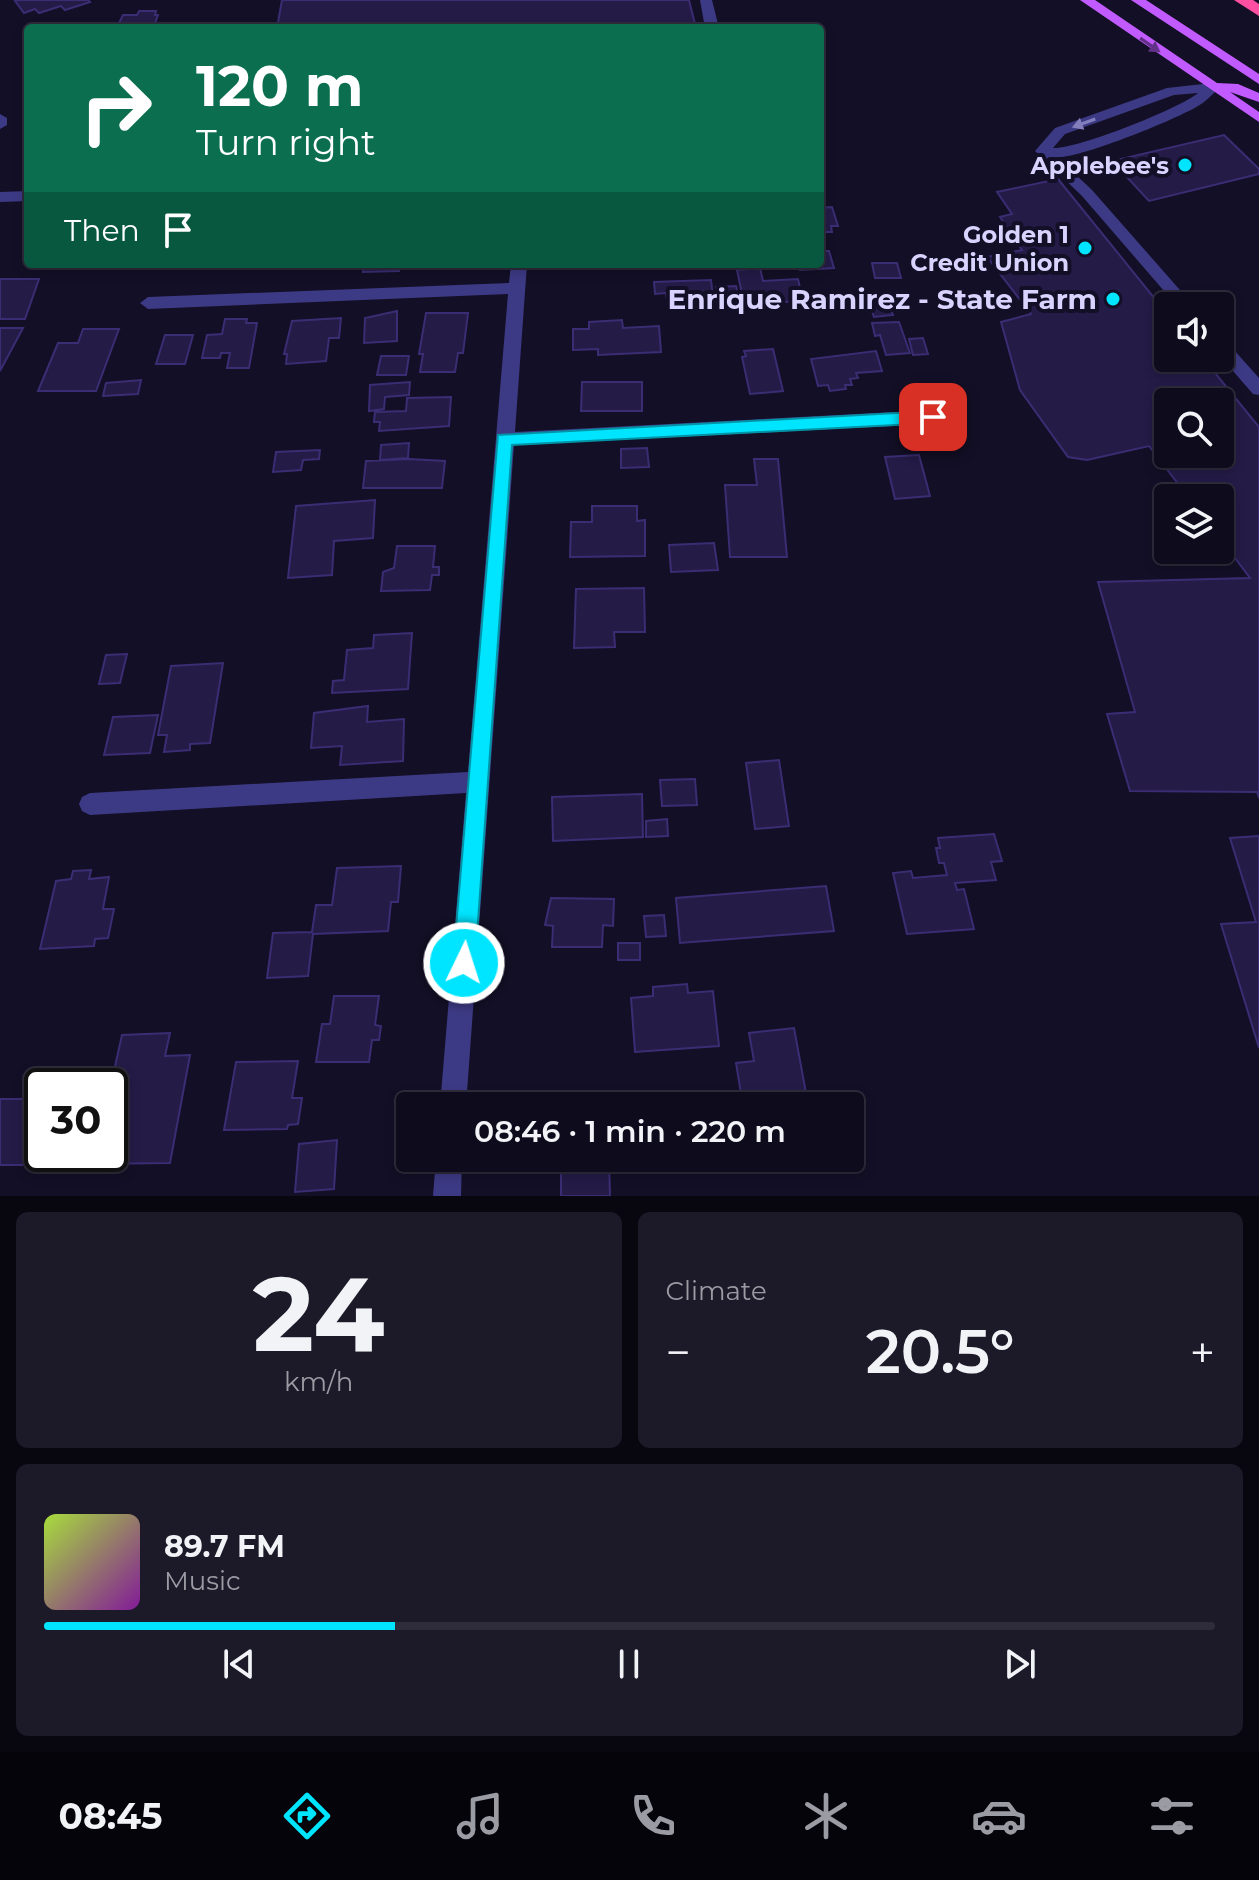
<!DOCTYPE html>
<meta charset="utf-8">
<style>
:root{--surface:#0e0b1c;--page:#1c1929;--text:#f1f3f6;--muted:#9b9ba3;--line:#2e2b3b;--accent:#00e5ff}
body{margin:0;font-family:Montserrat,sans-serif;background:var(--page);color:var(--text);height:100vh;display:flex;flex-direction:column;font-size:30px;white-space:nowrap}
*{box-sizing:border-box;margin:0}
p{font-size:26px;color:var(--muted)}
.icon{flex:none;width:44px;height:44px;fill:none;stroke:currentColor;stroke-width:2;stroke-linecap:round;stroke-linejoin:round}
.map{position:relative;height:1196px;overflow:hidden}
.drawer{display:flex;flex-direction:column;gap:16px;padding:16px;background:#08060f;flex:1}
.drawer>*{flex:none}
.guide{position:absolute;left:24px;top:24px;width:800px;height:244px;border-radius:8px;box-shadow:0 4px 12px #0003,0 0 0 2px var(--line);background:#0b6e4f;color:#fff;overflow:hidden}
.fabs{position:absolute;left:1154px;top:292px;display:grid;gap:16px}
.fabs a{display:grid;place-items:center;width:80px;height:80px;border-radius:8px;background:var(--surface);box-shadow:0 4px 12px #0003,0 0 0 2px var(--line);font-size:40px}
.speed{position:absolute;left:24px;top:1068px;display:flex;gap:16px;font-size:40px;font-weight:700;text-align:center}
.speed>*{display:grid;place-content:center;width:104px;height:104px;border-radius:50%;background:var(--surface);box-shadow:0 4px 12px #0003,0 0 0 2px var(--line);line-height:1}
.speed .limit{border:4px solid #111;border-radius:12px;background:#fff;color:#111}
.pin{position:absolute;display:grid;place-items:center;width:68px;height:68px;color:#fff;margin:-34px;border-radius:16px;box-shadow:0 4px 12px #0006}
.me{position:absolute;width:88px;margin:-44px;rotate:4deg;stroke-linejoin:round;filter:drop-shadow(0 0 6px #0008)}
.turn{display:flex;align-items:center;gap:28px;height:168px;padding:0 40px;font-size:36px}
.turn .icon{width:104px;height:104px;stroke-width:2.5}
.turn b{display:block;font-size:56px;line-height:68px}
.then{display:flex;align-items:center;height:76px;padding:0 40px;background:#0003;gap:16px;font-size:30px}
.big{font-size:60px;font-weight:600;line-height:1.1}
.drawer .card{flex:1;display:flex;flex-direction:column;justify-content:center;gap:12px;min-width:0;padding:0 28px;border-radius:12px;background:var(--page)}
.drawer .dial{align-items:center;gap:0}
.dial b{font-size:104px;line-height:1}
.song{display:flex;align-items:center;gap:24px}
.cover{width:96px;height:96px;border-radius:12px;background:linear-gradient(135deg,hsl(80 70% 55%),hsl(290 70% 35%))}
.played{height:8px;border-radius:4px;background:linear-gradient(90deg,var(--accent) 30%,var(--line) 30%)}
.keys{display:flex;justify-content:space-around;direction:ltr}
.heat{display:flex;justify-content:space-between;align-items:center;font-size:44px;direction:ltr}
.drawer .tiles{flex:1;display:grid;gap:16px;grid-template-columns:1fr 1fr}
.card:last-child{grid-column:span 2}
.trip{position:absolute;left:396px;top:1092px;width:468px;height:80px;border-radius:8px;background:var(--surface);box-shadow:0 4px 12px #0003,0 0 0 2px var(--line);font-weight:600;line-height:80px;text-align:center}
.tab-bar{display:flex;height:128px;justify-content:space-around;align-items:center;background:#06040b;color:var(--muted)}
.tab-bar .icon{width:56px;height:56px}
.tab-bar .selected{color:var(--accent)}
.tab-bar b{font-size:36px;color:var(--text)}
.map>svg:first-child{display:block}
.building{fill:#241b47;stroke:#3b2d73;stroke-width:2;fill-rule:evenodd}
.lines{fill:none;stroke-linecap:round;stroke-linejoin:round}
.minor{fill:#3d3a85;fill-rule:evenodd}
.major{fill:#c25bff;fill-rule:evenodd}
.highway{fill:#ff4fa3;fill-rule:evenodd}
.oneway{fill:#623188}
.oneway2{fill:#837fbc}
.route{fill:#00e5ff;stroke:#0095a6;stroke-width:2}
.poi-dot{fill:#00e5ff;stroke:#130f26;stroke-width:3}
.labels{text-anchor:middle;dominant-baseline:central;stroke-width:8;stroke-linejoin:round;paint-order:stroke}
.far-poi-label{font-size:24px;font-weight:bold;fill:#d9d4ff;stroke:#130f26;text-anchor:end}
.poi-label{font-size:28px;font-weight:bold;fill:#d9d4ff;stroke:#130f26;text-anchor:end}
</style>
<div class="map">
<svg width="1259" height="1196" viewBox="0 0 1259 1196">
<rect width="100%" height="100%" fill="#130f26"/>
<path class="building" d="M20,0h68l2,2 -25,8 -4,-4 -22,7 -4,-4 -11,4 -9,-12z
M282,0h407l7,28h-419z
M139,11h17l-1,4h3l-5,13h-51l15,-1 6,-12h14z
M1224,135l35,34v5l-110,27 -37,-40z
M1058,179l110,136v43h35l56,69v371l-2,-6 -127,-1 -23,-77 28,-2 -37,-130 152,-4 -30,-40v-40h-31l-40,-52 -62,14 -19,-3 -48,-67 -19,-68 30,-8 -44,-57 35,-7 -22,-33 12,-3 -15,-22zM1168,402h52v52h-52z
M832,207l6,19h-7l1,6h-12v-24z
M820,251h9l5,17 -34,2 -1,-6h21z
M872,263h25l4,15h-26z
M364,264h36l-1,7 -36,1z
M760,268l3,13 35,-2 5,22 -59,3 -7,-34z
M0,279h39l-14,40h-25z
M711,280l3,25 -46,2 -2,-14 -11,1 -1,-12z
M736,286l4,17 -21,1 -3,-17z
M888,302l5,13 -19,2 -5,-14z
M397,311v30l-33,2 1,-25z
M426,313h42l-5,40h-5l-3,19h-35l3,-18h-4z
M341,318l-2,20h-10l-3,23 -40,3 1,-10h-3l8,-33z
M225,319h22l-1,4h11l-8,45h-22l3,-15h-9l-1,5h-18l5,-23 15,-1z
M622,320l1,8 36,-2 2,26 -63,3v-6l-25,1v-21h16v-7z
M899,322l11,31 -24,2 -6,-20 -5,1 -3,-13z
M0,328h23l-23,43z
M83,329h36l-23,62h-58l20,-48h20z
M165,335h28l-8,29h-29z
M923,338l5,16 -15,1 -4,-16z
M773,349l10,42 -33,3 -8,-37 4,-1 -2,-5z
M876,351l6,20 -26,2 2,5 -8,1 2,6h-7l1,4 -16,2 -2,-6 -10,1 -7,-27z
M381,356h28l-3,19h-29z
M141,380l-3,14 -35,2 3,-13z
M410,382l-1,13 -24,2 -1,12 -15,2 1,-26z
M582,382h60v29h-61z
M451,397l-2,29 -70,5 1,-9h-6l1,-10 31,-1 1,-13z
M409,443l-1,15 -28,2 1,-15z
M647,448l2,19 -28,1v-19z
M320,450l-1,9 -16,1 -2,10 -28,2 3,-20z
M919,455l11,41 -35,3 -10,-42z
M409,459l36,2 -3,27h-79l3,-27z
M754,459h24l9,98h-57l-5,-72h32z
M375,500l-2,38 -39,3 -2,34 -44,3 8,-72z
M592,506h45v15l8,-1v36l-75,1 1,-35h21z
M714,543l4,27 -47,2 -2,-27z
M397,546h38l-2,21h6v8h-7l-2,15 -49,1 2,-19 11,-4z
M644,588l1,44h-31l1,15 -41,1 2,-59z
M412,633l-4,56 -76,4 1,-12 11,-1 3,-30 26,-2 1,-13z
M127,654l-7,29 -21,1 7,-29z
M223,663l-13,80 -20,1v6l-26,2 3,-17h-9l13,-69z
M368,706l-1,16 37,-3 -1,42 -63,4 2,-19 -31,2 3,-35z
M158,715l-8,38 -46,2 9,-38z
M779,760l10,66 -34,3 -9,-66z
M695,779l2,26 -35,1 -2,-26z
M642,794l1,43 -90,4 -1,-44z
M667,819l1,17 -22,1v-16z
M994,834l8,27 -11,1 5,18 -41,3 2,7 7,-1 10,40 -67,5 -14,-61 18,-2 2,7 34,-3 -3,-12h-5l-3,-15h4l-2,-10z
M1259,836v212l-38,-124 35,-2 -26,-84z
M401,866l-3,36h-7l-3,29 -75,3 -5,42 -41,2 6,-45 39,-1 4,-27h16l5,-37z
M91,870l-2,9 20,-2 -6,32h11l-6,29 -13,1 -1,7 -54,3 16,-68 15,-2 2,-8z
M826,886l8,45 -154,12 -4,-45z
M551,898l63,1 -1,27 -10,-1 -1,22h-50l1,-21 -8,-1z
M664,915l2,21 -20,1 -2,-21z
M618,943h22v17h-22z
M687,984l1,9 25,-2 6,55 -84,6 -4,-54 22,-2v-9z
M334,996h45l-4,29 6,1 -2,14h-7l-3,22h-53l6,-38h8z
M794,1028l12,65 -64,7 -6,-37 18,-2 -5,-28z
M170,1033l-5,23 25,-1 -20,108 -77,1 3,-10h14v-65l12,-54z
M298,1061l-6,37h10l-4,26 -10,1 -1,4 -63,1 12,-68z
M0,1099h42v55h10l-3,11h-49z
M337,1140l-3,49 -39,3 4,-48z
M553,1158h56l1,38h-49v-33h-8z"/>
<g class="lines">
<path class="minor" d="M700,0h12l7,28h-14z
M1212,83l7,4 -2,3c-6,6 -12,12 -19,16 -21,13 -119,53 -141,51l35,33 102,116h-17l-95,-110 -47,-45 20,-23 112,-40zM1198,93c-17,15 -123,57 -145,55l12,-14 109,-39z
M0,114l7,4v7l-7,4z
M28,191v10l-28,1v-10z
M511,264h16l-12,168 418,-22 9,7 -9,7 -419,21 -48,661h-26l26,-313 -376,22 -8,-4 -3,-7 3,-7 8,-4 378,-21 40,-478 -360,15 -8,-6 8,-6 361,-14z
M1220,339l6,2 33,37v17l-6,-1 -33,-38z
M436,1158h26l-1,38h-28z"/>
<path class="major" d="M1080,0h15l122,83 21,1 21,9v9l-29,-10 29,20v10z
M1131,0h15l113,74v10z"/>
<path class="highway" d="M1234,0h19l6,4v12z"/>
</g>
<defs><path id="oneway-solid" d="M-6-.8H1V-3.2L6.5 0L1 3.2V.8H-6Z" transform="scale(2)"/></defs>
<use class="oneway" href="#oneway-solid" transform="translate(1150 45) rotate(35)"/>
<use class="oneway2" href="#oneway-solid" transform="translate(1084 123) rotate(160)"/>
<path class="route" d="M933,411l8,6 -8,6 -421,22 -37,518 -3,8 -8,3 -8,-3 -3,-8 45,-528z"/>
<g class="poi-dot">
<circle cx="1185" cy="165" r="8"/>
<circle cx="1085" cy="248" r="8"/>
<circle cx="1113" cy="299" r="8"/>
</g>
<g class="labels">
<g class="far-poi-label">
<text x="1169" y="165">Applebee's</text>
<text x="1069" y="234">Golden 1<tspan x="1069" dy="28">Credit Union</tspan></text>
</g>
<g class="poi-label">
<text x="1097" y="299">Enrique Ramirez - State Farm</text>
</g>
</g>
</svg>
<div class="fabs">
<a><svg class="icon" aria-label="sound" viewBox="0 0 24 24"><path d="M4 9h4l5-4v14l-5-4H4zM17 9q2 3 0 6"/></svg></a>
<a><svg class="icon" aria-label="search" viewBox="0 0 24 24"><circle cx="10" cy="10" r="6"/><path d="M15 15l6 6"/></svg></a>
<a><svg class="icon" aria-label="layers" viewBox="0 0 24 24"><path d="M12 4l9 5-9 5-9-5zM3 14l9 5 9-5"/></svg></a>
</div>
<div class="speed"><div class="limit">30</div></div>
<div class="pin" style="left:933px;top:417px;background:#d93025"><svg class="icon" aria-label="arrive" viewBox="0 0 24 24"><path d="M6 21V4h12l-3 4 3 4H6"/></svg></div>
<svg class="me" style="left:464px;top:963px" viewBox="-20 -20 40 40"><circle r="17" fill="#00e5ff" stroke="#fff" stroke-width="3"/><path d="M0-11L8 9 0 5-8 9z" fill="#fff"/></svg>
<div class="trip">08:46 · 1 min · 220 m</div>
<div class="guide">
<div class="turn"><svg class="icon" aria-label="right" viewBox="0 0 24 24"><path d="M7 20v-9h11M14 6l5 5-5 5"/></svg><div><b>120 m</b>Turn right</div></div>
<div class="then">Then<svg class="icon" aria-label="arrive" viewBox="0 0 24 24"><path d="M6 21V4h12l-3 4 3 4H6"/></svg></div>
</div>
</div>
<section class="drawer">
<div class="tiles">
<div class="card dial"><b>24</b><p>km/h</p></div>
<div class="card"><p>Climate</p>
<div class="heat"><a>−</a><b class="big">20.5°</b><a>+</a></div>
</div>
<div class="card">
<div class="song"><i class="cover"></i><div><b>89.7 FM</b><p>Music</p></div></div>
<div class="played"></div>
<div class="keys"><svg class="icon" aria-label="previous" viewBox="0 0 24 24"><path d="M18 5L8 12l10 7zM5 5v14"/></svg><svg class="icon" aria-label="pause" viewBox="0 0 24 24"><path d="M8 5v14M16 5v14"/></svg><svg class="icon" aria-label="next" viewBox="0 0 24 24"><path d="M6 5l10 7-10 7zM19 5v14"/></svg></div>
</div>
</div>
</section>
<nav class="tab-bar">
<b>08:45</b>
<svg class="icon selected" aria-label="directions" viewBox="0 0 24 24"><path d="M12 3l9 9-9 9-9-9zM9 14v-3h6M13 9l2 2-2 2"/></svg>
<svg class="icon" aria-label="music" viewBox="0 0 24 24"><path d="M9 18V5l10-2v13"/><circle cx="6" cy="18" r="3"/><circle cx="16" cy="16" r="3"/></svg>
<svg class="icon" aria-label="phone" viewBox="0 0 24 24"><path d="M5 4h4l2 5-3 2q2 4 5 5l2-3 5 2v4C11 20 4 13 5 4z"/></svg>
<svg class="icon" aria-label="climate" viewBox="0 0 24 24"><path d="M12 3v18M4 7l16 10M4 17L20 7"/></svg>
<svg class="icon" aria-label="car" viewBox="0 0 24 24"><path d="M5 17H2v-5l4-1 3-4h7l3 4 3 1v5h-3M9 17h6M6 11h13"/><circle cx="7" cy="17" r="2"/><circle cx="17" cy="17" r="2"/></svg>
<svg class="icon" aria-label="filters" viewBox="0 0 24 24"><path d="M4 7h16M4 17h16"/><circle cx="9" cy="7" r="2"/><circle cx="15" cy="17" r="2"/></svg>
</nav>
